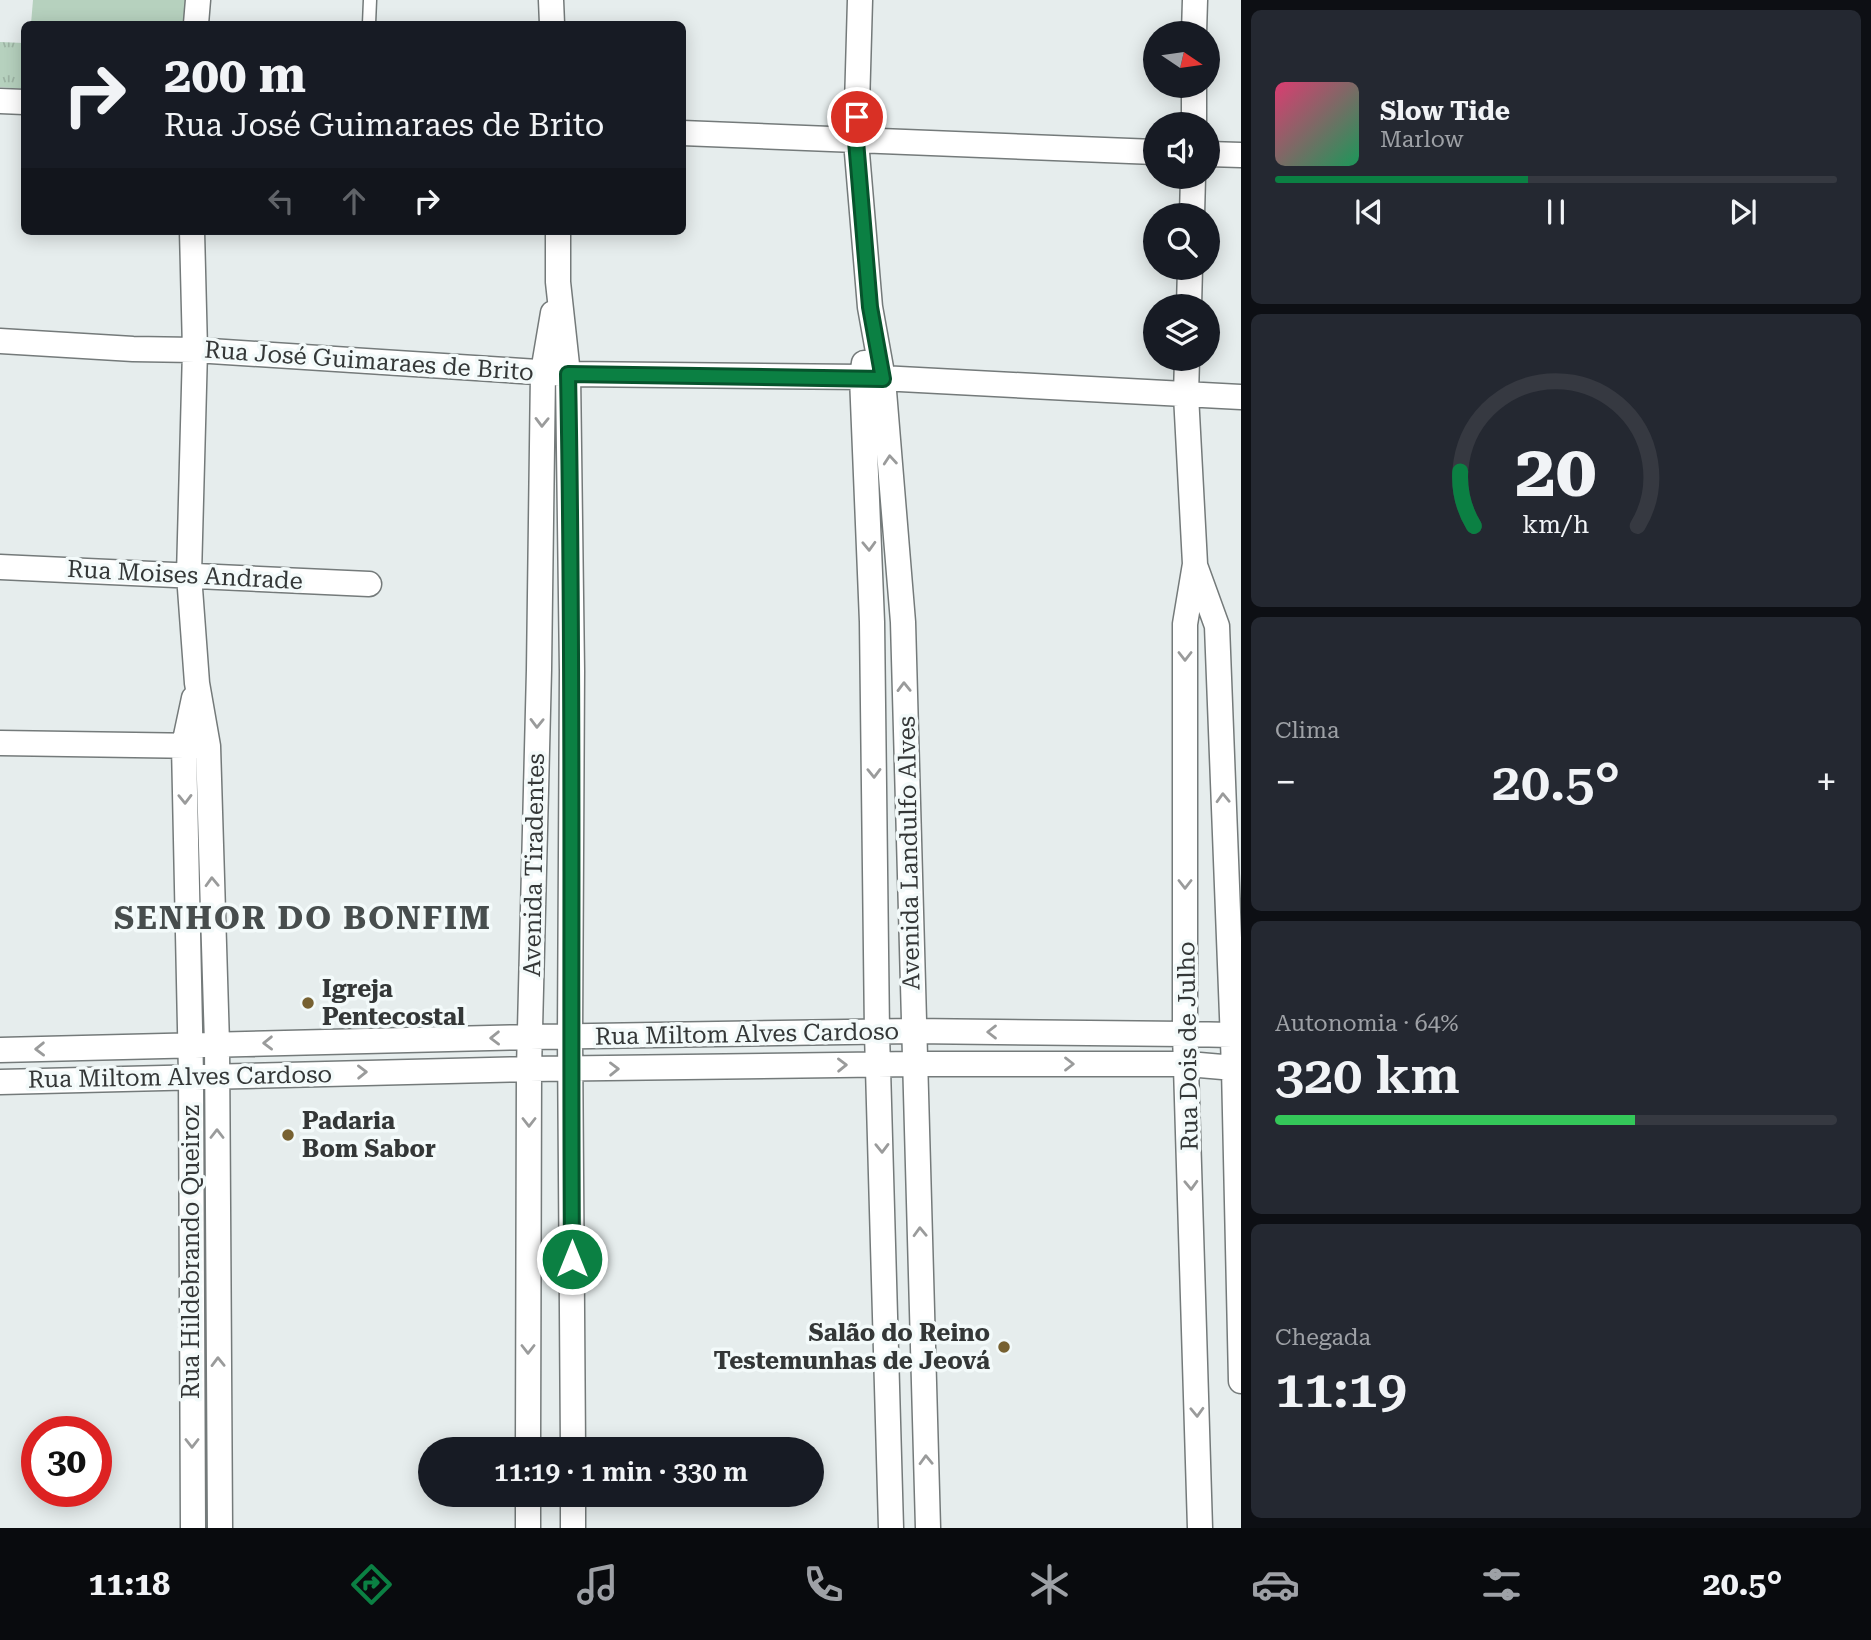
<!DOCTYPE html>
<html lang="pt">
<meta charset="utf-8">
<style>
:root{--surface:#171b24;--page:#242831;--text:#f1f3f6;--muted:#9ea1a6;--line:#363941;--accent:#0b8043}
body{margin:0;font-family:"Roboto Serif",serif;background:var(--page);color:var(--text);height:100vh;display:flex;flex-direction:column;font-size:26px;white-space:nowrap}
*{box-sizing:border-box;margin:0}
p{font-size:23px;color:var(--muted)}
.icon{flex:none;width:38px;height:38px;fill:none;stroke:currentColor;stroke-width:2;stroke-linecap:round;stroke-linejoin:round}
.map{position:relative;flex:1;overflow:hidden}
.side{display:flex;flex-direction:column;gap:10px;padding:10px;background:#0d0f14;width:630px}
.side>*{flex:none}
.hud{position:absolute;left:21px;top:21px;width:665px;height:214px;border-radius:10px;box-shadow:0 4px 18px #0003;background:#171b24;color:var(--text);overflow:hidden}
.needle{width:46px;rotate:103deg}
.buttons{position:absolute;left:1143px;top:21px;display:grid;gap:14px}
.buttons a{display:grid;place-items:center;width:77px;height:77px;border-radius:50%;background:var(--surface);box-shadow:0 4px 18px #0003;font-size:35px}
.speed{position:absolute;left:21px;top:1416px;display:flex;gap:14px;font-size:35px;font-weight:700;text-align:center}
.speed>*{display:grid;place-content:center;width:91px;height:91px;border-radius:50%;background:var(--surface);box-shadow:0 4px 18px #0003;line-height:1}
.speed .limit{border:10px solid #d22;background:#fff;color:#111}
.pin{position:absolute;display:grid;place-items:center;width:60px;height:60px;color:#fff;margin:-30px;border:4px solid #fff;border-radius:50%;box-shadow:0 2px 7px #0007}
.me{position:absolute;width:77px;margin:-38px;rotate:0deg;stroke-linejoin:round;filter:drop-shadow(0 0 5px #0008)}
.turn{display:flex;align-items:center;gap:24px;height:147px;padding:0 28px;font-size:32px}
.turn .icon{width:91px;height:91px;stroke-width:2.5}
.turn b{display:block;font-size:49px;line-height:60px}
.lanes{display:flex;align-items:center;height:66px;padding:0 28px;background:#0003;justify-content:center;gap:35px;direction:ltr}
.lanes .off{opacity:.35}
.big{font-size:52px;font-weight:600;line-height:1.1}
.side .widget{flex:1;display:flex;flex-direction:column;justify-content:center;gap:10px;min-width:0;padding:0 24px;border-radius:10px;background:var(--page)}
.side .dial{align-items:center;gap:0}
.dial svg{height:182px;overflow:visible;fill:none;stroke:var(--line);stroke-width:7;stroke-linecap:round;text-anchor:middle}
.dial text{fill:var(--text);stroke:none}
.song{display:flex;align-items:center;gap:21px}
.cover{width:84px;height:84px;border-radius:10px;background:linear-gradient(135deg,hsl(340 70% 55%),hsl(150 70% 35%))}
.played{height:7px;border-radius:4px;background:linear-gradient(90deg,var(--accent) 45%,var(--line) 45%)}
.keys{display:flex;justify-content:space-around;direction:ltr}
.heat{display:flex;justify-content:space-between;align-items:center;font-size:38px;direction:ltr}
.charge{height:10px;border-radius:5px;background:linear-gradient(90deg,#34c759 64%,var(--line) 0)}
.trip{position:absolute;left:418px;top:1437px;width:406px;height:70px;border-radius:35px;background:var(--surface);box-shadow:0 4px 18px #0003;font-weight:600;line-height:70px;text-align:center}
.tab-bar{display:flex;height:112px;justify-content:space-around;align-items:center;background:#090b0e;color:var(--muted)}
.tab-bar .icon{width:49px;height:49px}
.tab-bar .current{color:var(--accent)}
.tab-bar b{font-size:32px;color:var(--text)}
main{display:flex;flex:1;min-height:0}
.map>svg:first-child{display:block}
.grass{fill:url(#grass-tufts)}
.pitch{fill:#b6d1be}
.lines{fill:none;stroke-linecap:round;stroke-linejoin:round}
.service-casing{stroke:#747a7a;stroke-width:15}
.minor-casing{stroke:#747a7a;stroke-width:27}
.service{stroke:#fff;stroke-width:12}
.minor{stroke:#fff;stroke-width:24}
.oneway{stroke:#9a9b9b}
.route-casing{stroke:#07532c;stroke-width:18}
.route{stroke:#0b8043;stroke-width:12}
.poi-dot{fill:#776131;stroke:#f3fafa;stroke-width:2.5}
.labels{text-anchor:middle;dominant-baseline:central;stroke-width:7;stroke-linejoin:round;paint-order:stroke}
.street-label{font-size:24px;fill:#343737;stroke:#f3fafa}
.poi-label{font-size:24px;font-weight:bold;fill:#343737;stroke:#f3fafa;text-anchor:start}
.district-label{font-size:32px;font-weight:bold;letter-spacing:2px;fill:#474d4d;stroke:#f3fafa}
</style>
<main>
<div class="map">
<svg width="1241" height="1528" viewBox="0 0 1241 1528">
<defs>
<pattern id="grass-tufts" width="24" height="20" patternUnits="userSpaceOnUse" patternTransform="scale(1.75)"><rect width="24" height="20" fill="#b6d1be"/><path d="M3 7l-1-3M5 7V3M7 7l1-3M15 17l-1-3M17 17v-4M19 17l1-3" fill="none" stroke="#9db4a4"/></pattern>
</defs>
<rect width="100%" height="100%" fill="#e6eded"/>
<path class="grass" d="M0,42l24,1v46l-24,-2z"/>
<path class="pitch" d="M33,0h169v24h-171z"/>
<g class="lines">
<g class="service-casing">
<path id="service" d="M369,24l1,-24"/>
</g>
<g class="minor-casing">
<path id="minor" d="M551,0l1,24
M860,0l-4,141 14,166 13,72 20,243 25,906
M196,24l2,-24
M1194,33l1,-33
M0,101l24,1
M1194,124v-38
M682,133l473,19
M1208,154l33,1
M1192,215l1,-38
M192,231l3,119 -6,225 8,108 11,63 9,298 3,484
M558,231v51l10,92 4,297 -2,366 3,412
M1189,306l1,-38
M0,341l133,8 62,1 373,24 294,3 379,20
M1187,359l-1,36 9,169 -10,60v410l15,494
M864,363l-2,14 10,245 5,411 14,495
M0,567l369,17
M1196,568l21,58 17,442 7,313
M0,743l201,3
M0,1050l530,-13 383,-6 272,3 47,1 9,2
M0,1082l529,-13 386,-5h273l46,4 7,-2
M528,1449l1,-380 10,-399 4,-298 10,-59
M573,1494v34
M193,1528l-2,-453 -7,-330 10,-47
M528,1528v-34"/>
</g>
<use href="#service" class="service"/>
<use href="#minor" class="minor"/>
</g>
<defs><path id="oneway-chevron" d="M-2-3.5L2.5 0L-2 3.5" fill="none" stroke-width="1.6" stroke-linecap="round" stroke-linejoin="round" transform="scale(1.75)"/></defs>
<g class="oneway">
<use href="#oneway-chevron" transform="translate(542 422) rotate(91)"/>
<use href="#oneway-chevron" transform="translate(890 460) rotate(-95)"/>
<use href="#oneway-chevron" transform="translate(869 546) rotate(88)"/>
<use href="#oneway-chevron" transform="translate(1185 656) rotate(90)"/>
<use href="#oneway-chevron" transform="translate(904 687) rotate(-91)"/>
<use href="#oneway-chevron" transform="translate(537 723) rotate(91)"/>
<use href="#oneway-chevron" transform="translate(874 773) rotate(89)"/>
<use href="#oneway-chevron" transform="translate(1223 798) rotate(-92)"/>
<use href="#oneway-chevron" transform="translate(185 799) rotate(89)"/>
<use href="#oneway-chevron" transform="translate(212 882) rotate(-92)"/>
<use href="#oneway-chevron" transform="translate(1185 884) rotate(90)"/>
<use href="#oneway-chevron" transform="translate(992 1032) rotate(-180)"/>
<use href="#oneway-chevron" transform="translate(495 1038) rotate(179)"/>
<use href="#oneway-chevron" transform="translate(268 1043) rotate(179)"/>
<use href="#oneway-chevron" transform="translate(40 1049) rotate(179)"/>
<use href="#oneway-chevron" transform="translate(1069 1064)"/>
<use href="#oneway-chevron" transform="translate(842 1065) rotate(-1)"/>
<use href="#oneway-chevron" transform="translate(614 1069) rotate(-1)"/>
<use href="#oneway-chevron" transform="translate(362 1072) rotate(-1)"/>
<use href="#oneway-chevron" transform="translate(529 1122) rotate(90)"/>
<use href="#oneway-chevron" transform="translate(217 1134) rotate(-90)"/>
<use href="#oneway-chevron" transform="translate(882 1148) rotate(89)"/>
<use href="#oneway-chevron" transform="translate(1191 1185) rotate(88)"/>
<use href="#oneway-chevron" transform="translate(920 1232) rotate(-92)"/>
<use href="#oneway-chevron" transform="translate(528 1349) rotate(90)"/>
<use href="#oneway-chevron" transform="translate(218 1362) rotate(-91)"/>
<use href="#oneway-chevron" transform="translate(1197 1412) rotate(88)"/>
<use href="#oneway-chevron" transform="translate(192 1443) rotate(90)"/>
<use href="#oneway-chevron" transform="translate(926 1460) rotate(-92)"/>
</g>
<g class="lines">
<g class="route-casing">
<path id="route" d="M572,1259c-2,-295 2,-590 -4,-885l315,5 -13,-72 -14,-166 1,-24"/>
</g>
<use href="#route" class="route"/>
</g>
<g class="poi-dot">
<circle cx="308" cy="1003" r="7"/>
<circle cx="288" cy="1135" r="7"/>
<circle cx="1004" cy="1347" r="7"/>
</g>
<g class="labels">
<g class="street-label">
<text transform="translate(369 361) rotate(4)">Rua José Guimaraes de Brito</text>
<text transform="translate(185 575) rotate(3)">Rua Moises Andrade</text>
<text transform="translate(909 853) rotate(-91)">Avenida Landulfo Alves</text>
<text transform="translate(534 865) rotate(-89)">Avenida Tiradentes</text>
<text transform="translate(747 1034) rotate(-1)">Rua Miltom Alves Cardoso</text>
<text transform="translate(1188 1046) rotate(-91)">Rua Dois de Julho</text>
<text transform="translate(180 1077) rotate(-1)">Rua Miltom Alves Cardoso</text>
<text transform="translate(191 1252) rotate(-90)">Rua Hildebrando Queiroz</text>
</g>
<g class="poi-label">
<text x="322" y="989">Igreja<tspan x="322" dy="28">Pentecostal</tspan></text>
<text x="302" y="1121">Padaria<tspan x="302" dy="28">Bom Sabor</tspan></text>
<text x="990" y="1333" text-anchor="end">Salão do Reino<tspan x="990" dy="28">Testemunhas de Jeová</tspan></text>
</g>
<g class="district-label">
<text x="303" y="918">SENHOR DO BONFIM</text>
</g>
</g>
</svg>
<div class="buttons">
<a><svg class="needle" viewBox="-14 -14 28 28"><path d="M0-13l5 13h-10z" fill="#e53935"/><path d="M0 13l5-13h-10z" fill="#9ea1a6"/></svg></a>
<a><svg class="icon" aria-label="sound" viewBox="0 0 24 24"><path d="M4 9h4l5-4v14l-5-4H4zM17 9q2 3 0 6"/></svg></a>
<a><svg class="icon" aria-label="search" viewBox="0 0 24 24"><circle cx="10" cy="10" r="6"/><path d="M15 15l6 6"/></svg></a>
<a><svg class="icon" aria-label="layers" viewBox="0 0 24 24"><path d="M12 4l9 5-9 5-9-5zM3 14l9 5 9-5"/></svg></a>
</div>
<div class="speed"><div class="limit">30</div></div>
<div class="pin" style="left:857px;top:117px;background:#d93025"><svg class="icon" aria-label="arrive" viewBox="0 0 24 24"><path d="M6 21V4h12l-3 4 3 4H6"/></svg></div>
<svg class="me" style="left:572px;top:1259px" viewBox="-20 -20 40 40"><circle r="17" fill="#0b8043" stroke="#fff" stroke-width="3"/><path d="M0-11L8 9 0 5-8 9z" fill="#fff"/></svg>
<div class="trip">11:19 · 1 min · 330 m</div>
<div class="hud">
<div class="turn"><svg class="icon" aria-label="right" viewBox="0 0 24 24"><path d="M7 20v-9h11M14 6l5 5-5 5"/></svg><div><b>200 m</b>Rua José Guimaraes de Brito</div></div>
<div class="lanes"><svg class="icon off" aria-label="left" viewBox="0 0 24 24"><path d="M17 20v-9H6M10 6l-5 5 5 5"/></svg><svg class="icon off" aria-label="ahead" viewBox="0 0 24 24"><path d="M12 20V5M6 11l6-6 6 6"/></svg><svg class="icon" aria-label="right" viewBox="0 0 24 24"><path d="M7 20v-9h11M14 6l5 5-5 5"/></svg></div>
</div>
</div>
<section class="side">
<div class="widget">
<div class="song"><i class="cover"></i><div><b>Slow Tide</b><p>Marlow</p></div></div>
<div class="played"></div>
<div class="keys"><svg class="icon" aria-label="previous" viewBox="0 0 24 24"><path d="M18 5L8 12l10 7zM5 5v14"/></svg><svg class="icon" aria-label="pause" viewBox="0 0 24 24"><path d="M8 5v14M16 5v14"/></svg><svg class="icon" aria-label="next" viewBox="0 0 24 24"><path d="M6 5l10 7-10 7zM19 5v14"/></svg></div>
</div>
<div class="widget dial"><svg viewBox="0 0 100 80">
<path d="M14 69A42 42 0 1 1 86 69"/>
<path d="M14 69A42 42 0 0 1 8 45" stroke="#0b8043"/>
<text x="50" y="56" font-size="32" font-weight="700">20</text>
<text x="50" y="72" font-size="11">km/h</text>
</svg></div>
<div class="widget"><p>Clima</p>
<div class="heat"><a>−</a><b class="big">20.5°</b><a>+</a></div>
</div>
<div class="widget"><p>Autonomia · 64%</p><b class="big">320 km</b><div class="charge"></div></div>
<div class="widget"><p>Chegada</p><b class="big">11:19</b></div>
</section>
</main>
<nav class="tab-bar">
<b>11:18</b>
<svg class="icon current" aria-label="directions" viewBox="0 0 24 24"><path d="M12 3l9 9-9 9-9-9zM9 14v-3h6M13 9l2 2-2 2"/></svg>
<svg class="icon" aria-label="music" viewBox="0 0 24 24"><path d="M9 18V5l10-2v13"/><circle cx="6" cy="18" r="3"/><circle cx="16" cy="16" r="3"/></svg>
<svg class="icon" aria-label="phone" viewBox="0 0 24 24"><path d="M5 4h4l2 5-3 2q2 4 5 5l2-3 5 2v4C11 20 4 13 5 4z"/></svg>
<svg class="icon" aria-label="climate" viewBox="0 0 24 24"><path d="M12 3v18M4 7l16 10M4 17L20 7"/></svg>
<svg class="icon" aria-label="car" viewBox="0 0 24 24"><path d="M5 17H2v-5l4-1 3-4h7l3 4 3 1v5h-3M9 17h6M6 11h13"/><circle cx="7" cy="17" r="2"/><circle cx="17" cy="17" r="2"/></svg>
<svg class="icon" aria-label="filters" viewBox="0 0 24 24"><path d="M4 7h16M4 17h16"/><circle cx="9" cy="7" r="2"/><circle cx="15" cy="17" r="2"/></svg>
<b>20.5°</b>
</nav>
